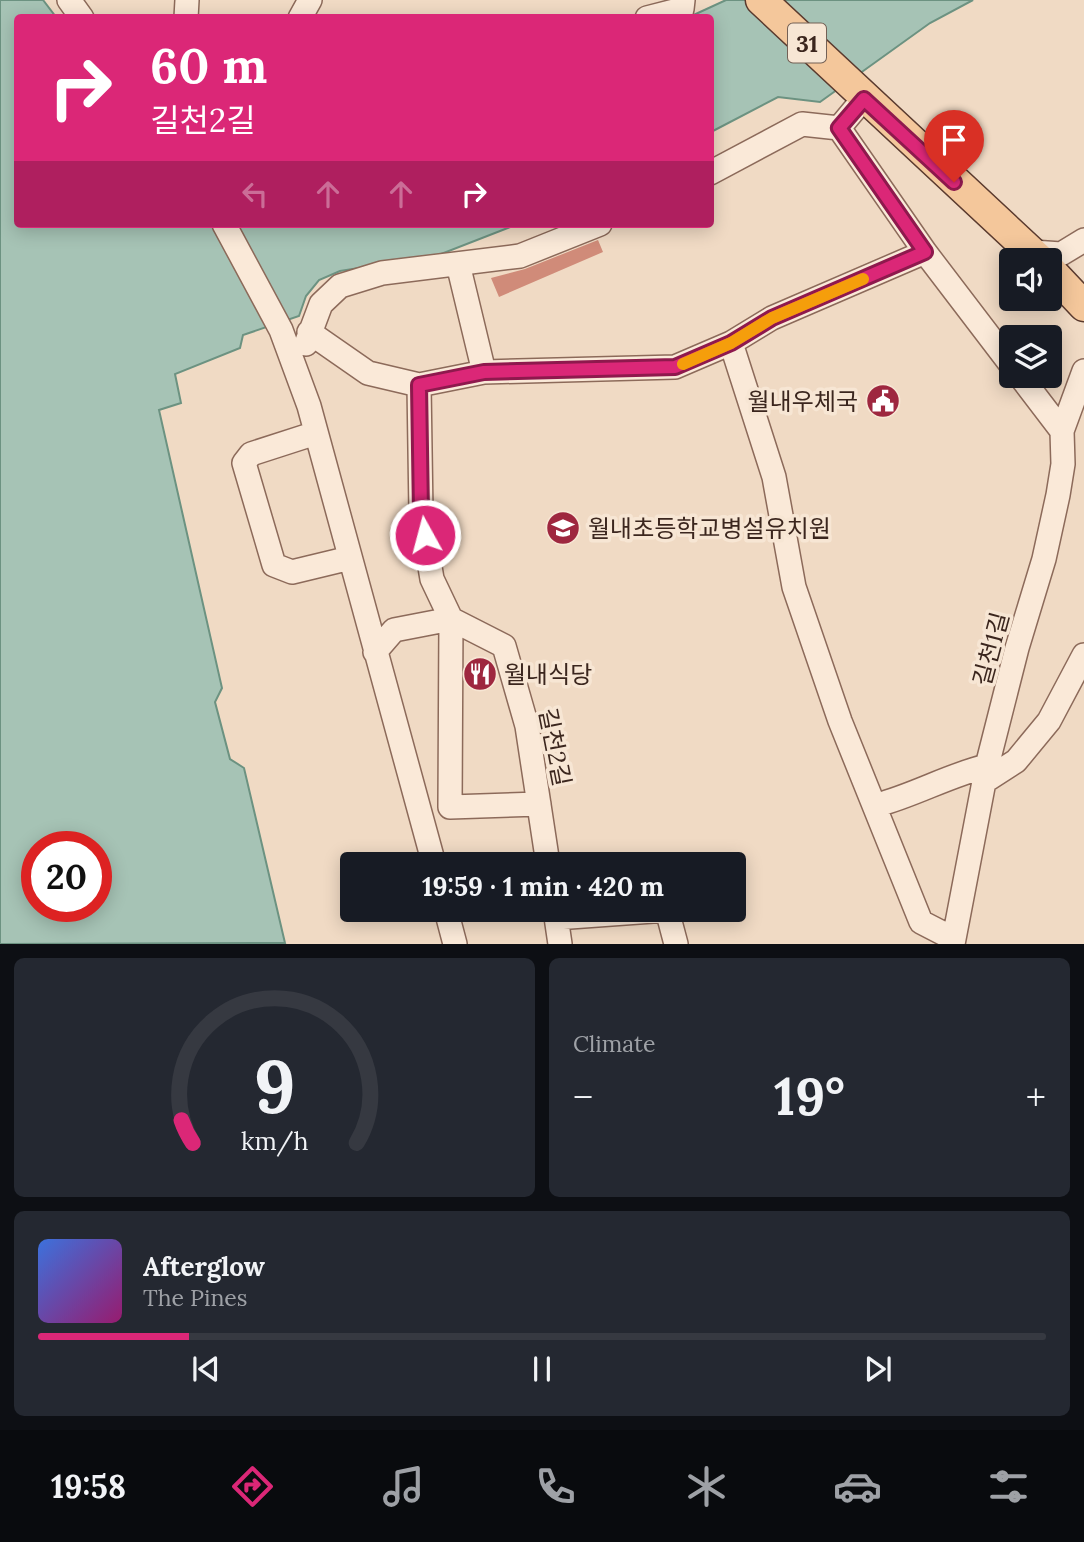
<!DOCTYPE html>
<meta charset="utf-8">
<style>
:root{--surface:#171b24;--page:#242831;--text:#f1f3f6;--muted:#9ea1a6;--line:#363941;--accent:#db2777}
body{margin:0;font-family:Lora,"Noto Sans KR",serif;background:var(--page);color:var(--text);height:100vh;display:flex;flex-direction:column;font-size:26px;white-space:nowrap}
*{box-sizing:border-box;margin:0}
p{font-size:23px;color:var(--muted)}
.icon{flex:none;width:38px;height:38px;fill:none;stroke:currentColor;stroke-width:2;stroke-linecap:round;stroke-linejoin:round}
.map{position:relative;height:944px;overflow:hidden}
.sheet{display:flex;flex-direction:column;gap:14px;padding:14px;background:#0d0f14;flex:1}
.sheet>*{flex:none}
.banner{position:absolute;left:14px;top:14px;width:700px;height:214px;border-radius:7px;box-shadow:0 4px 18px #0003;background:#db2777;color:#fff;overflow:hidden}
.controls{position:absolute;left:999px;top:248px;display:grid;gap:14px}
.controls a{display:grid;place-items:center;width:63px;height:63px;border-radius:7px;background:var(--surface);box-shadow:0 4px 18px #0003;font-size:35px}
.speed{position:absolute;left:21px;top:831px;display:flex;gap:14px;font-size:35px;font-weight:700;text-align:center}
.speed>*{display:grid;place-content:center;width:91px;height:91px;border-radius:50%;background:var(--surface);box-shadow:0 4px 18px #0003;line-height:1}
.speed .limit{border:10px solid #d22;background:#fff;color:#111}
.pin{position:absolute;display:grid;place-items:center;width:60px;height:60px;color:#fff;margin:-72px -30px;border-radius:50% 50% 50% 0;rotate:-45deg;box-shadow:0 0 7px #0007}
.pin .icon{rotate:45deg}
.me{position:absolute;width:77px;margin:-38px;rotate:353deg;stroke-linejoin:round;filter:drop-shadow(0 0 5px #0008)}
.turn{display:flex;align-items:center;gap:24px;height:147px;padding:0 21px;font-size:32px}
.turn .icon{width:91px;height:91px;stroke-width:2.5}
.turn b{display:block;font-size:49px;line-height:60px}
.lanes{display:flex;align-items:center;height:66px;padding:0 21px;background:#0003;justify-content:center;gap:35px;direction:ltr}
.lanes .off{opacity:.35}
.big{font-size:52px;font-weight:800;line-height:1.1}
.sheet .widget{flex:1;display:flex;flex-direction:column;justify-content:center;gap:10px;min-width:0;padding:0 24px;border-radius:10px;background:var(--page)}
.sheet .dial{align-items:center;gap:0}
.dial svg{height:182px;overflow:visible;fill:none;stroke:var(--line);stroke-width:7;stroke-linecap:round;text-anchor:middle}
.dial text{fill:var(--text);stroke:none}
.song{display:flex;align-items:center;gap:21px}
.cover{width:84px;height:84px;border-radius:10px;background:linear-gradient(135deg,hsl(220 70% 55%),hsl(320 70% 35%))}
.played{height:7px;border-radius:4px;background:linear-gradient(90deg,var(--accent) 15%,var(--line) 15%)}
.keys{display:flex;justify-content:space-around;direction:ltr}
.heat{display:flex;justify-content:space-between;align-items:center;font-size:38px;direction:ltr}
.sheet .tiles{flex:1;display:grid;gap:14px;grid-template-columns:1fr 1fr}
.widget:last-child{grid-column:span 2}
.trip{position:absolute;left:340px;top:852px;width:406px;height:70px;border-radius:7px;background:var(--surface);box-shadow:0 4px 18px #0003;font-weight:800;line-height:70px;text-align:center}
.menu{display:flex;height:112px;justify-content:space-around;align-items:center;background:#090b0e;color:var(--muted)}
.menu .icon{width:49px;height:49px}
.menu .selected{color:var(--accent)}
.menu b{font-size:32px;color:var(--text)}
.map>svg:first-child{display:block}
.water{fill:#a6c3b5;stroke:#6c9281;stroke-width:2;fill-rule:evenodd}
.building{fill:#d08b79}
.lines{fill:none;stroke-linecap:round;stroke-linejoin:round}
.minor-casing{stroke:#8c6a5a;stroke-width:26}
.major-casing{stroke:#5a3a2e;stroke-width:33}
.minor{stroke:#fae9d8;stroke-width:23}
.major{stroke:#f4c79b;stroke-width:30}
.route-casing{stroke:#8e194d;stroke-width:18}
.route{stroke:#db2777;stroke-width:12}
.slow{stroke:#f59e0b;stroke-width:12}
.labels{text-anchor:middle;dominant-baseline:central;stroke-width:7;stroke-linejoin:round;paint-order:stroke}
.shield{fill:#f7e6d4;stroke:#736055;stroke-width:2}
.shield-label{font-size:23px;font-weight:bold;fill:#3b261e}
.poi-label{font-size:24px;fill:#3b261e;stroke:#f7e6d4;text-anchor:start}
.street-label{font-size:24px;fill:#3b261e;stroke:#f7e6d4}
</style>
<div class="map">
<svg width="1084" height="944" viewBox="0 0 1084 944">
<rect width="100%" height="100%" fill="#f0dac4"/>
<path class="water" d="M0,0h43l13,17 -38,1v206h500l-82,32 -96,15 -21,9 -13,16 -7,20 -56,19 -3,13 -65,26 6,29 -22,7 63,278 -7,14 15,57 14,9 41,175 -285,1zM37,847h59v59h-59z
M726,0h247l-43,23 -110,79 -42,-5 -67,35 -1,-114h-23z"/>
<path class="building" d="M598,240l5,12 -104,45 -8,-19 34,-9z"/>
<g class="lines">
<g class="minor-casing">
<path id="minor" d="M69,0l13,18
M186,18l1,-18
M300,18l10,-18
M647,18l35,-9 1,-9
M839,128l86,124 87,114
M710,173l92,-49 37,4 25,-30
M224,224l57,106 28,76 125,458
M1033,252l28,2 23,-14
M458,264l26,108
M309,332l59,41 51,12 65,-13 191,-5 56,-24 41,-25 153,-66
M731,343l43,134 20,110 46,134 81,201 31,16
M306,344l15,-40 19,-18 42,-13 138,-17 80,-32
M1020,376l42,55
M419,385l2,128 11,66 19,40 53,27 23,80 21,138
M316,433l-65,21 -7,9 30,102 18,7 58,-14
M375,652l19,-22 57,-11 -1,188 89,-3
M985,781l31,-20 33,-40 35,-66
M877,805c38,-10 72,-30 110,-39
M446,910l9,34
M555,910l5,34
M556,918l111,-8 9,34
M953,944l34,-178 30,-118 27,-89 14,-64 5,-31 -1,-33 22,-60"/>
</g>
<g class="major-casing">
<path id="major" d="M761,0l280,261
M1050,270l34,36"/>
</g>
<use href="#minor" class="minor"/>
<use href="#major" class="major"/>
</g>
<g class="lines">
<g class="route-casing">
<path id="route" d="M425,535l-4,-22 -2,-128 65,-13 191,-5 56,-24 41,-25 153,-66 -86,-124 25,-29 90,83"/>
</g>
<use href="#route" class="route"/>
<path class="slow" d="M683,364l48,-21 41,-25 91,-39"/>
</g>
<defs>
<g id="civic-disc" transform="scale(1.75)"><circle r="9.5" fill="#9e273f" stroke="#f7e6d4"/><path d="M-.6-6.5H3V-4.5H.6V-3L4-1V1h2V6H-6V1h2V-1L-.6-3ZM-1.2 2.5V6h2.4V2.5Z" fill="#fff"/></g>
<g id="school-disc" transform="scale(1.75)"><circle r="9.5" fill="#9e273f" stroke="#f7e6d4"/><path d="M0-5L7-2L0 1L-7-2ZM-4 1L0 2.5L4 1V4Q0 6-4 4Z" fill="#fff"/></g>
<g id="restaurant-disc" transform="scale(1.75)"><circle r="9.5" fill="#9e273f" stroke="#f7e6d4"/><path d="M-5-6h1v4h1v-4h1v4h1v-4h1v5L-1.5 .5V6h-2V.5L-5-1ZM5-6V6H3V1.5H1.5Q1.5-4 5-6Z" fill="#fff"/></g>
</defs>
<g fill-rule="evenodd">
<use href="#civic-disc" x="883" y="401"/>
<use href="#school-disc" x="563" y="528"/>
<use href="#restaurant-disc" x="480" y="674"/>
</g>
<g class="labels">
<rect class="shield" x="788" y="23.5" width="38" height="39" rx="5"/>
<g class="shield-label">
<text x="807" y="43">31</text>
</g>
<g class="poi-label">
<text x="858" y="401" text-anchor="end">월내우체국</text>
<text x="588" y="528">월내초등학교병설유치원</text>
<text x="504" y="674">월내식당</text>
</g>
<g class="street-label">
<text transform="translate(991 649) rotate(-75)">길천1길</text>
<text transform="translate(555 747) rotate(79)">길천2길</text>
</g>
</g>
</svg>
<div class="controls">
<a><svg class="icon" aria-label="sound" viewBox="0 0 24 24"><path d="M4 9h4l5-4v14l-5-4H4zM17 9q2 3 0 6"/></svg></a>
<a><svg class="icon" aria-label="layers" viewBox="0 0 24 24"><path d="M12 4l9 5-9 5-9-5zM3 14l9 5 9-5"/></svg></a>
</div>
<div class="speed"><div class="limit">20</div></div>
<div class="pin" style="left:954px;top:182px;background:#d93025"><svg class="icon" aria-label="arrive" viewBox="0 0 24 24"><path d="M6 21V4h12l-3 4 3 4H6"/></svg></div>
<svg class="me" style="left:425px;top:535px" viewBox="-20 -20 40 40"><circle r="17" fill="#db2777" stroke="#fff" stroke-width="3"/><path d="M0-11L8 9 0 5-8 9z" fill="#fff"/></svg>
<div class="trip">19:59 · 1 min · 420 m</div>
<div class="banner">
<div class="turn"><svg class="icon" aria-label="right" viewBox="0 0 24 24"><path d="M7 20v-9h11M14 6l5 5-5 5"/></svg><div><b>60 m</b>길천2길</div></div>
<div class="lanes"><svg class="icon off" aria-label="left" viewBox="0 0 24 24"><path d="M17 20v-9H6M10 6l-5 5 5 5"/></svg><svg class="icon off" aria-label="ahead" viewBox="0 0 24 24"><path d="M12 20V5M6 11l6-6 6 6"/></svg><svg class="icon off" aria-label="ahead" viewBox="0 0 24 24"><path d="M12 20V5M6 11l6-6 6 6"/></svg><svg class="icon" aria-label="right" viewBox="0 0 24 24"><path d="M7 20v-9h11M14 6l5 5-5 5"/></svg></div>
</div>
</div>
<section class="sheet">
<div class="tiles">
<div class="widget dial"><svg viewBox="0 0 100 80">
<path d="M14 69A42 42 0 1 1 86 69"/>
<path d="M14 69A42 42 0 0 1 9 59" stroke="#db2777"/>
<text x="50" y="56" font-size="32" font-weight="700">9</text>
<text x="50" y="72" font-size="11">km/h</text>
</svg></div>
<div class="widget"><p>Climate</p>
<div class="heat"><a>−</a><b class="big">19°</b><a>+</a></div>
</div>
<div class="widget">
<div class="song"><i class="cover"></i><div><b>Afterglow</b><p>The Pines</p></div></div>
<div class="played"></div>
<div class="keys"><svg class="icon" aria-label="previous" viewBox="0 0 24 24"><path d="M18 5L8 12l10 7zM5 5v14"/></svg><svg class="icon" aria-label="pause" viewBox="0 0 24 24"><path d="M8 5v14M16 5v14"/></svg><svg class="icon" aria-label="next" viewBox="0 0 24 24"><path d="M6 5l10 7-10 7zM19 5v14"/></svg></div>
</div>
</div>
</section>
<nav class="menu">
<b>19:58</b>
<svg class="icon selected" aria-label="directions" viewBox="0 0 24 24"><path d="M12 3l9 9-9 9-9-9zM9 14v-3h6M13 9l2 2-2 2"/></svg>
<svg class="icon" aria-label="music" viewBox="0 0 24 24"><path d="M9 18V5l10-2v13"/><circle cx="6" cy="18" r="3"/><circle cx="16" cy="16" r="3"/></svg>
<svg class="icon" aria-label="phone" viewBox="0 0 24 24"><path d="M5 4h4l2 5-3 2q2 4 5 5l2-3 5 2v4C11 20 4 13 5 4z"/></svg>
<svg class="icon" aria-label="climate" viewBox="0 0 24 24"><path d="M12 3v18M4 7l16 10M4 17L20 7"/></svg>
<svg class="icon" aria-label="car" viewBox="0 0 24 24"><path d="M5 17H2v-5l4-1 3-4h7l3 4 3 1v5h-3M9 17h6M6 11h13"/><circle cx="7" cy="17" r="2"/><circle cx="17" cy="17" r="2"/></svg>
<svg class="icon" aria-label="filters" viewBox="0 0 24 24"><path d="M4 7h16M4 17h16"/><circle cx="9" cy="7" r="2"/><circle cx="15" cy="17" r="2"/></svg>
</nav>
